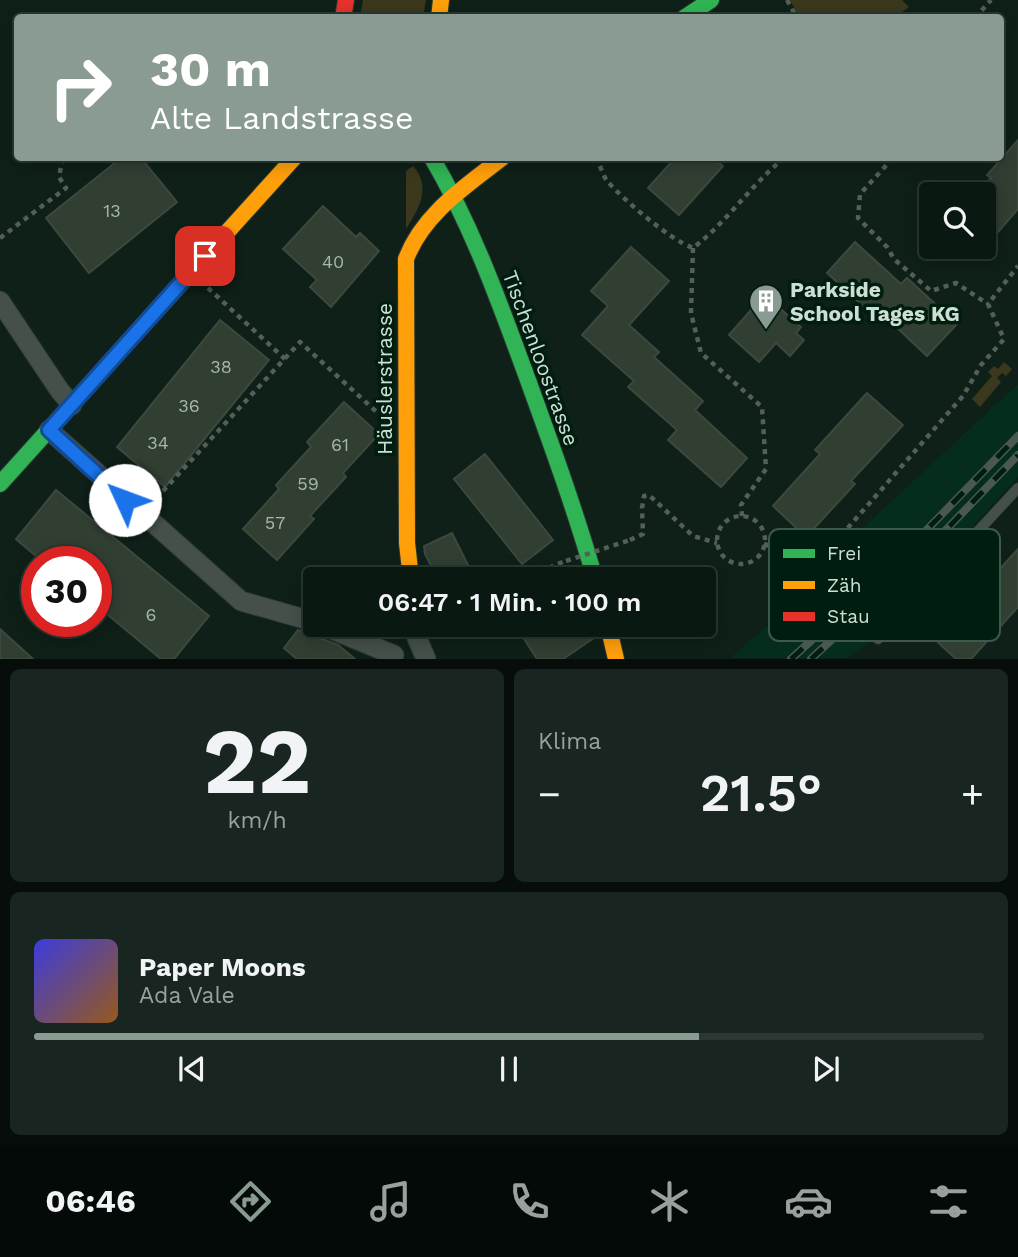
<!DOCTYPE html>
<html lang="de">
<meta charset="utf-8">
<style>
:root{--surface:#0a1812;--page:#182520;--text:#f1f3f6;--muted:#99a09f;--line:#2a3732;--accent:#8a9c92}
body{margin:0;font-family:"Work Sans",sans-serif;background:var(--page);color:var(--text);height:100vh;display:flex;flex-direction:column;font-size:26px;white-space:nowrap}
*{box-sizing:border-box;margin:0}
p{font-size:23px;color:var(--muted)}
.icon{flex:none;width:38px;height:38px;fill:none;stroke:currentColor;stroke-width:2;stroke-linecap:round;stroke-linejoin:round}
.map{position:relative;height:659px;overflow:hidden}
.side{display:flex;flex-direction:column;gap:10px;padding:10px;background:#060d0a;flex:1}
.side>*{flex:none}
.top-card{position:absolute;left:14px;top:14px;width:990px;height:147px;border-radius:7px;box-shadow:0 4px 18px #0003,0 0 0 2px var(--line);background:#8a9c92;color:#fff;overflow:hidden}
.tools{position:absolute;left:919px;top:182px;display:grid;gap:14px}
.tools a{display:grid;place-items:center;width:77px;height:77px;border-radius:7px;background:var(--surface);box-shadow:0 4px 18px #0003,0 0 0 2px var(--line);font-size:35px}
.speed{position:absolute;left:21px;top:546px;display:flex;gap:14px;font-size:35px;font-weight:700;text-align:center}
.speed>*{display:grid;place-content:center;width:91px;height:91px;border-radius:50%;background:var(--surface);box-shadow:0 4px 18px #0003,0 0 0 2px var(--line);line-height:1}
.speed .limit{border:10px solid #d22;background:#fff;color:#111}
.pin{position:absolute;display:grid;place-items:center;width:60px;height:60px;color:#fff;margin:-30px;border-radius:14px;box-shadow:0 4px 10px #0006}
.me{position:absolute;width:77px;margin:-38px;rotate:313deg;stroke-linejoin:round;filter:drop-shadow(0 0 5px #0008)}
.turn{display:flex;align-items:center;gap:24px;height:147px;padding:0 21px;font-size:32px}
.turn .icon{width:91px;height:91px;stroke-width:2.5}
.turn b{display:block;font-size:49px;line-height:60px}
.big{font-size:52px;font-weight:600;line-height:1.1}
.side .card{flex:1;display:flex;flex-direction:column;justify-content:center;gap:10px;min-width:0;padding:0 24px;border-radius:10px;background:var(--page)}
.side .dial{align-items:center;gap:0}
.dial b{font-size:91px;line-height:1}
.song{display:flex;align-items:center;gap:21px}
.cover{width:84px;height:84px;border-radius:10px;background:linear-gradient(135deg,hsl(240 70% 55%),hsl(30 70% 35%))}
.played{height:7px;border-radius:4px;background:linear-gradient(90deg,var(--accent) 70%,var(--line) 70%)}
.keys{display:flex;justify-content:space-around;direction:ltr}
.heat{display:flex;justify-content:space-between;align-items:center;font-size:38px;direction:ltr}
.side .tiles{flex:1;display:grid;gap:10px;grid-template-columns:1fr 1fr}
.card:last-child{grid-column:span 2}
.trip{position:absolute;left:303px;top:567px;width:413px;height:70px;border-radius:7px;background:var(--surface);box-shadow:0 4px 18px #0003,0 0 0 2px var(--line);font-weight:600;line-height:70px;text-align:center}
.menu{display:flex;height:112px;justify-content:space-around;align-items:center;background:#040a07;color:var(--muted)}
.menu .icon{width:49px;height:49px}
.menu .on{color:var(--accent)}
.menu b{font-size:32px;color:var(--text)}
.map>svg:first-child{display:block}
.built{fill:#042d1b}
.green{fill:#3c381d}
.building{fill:#313e32;stroke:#3d483e;stroke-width:2}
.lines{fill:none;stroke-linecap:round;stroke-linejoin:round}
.lane-casing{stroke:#2c3932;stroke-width:11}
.street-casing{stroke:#2c3932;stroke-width:21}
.fast-casing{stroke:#2c3932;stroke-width:18}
.slow-casing{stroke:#2c3932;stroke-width:18}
.jam-casing{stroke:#2c3932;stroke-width:18}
.path{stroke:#545f59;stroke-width:4.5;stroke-dasharray:5 5;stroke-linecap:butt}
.lane{stroke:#445049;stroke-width:10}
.street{stroke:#445049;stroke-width:19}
.fast{stroke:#30b455;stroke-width:16}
.slow{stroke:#ff9f0a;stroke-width:16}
.jam{stroke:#e5322d;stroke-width:16}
.rail-casing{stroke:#4b5852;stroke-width:8}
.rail{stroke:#001e10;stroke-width:5;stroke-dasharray:16;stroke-linecap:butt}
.path-bridge{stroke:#545f59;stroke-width:4.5;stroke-dasharray:5 5;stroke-linecap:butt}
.route-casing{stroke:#114b97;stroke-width:18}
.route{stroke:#1a73e8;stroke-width:12}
.labels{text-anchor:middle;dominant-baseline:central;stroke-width:7;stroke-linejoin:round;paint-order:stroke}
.number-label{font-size:18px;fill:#a6b7ac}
.poi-label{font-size:21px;font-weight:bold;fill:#cddfd4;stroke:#001e10;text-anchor:start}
.street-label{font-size:21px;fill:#cddfd4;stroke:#001e10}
.key{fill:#001e10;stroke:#3e584b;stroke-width:2}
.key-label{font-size:19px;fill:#cddfd4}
</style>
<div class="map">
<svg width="1018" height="659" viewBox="0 0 1018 659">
<rect width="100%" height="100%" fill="#0e2018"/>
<path class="built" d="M1018,384v93l-153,168 -17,13h-118l38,-33 20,-28z"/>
<path class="green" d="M363,0h63l-3,17h-63z
M790,0h112l7,7 -14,10h-96z
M413,166c19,21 6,43 -7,63v-58z
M1004,362l8,7 -6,7 -4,-3 -5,5 4,4 -21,25 -8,-8 20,-23 -4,-4 6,-6 4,3z"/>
<path class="building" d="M1018,140v69l-34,39v-62l7,-8 -4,-3z
M121,158h20l36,44 -88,71 -43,-55z
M675,158h38l10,8 -44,49 -31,-27z
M323,206l33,31 4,-4 19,18 -48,56 -21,-20 7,-7 -34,-31z
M855,242l46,42 6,-6 50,46 -30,32 -49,-46 -5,5 -46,-42z
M631,247l38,34 -40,44 30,27 -5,5 49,44 -8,9 52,48 -26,29 -53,-47 9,-10 -49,-43 6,-6 -52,-46 26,-29 -17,-15z
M774,303l27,24 -5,6 8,7 -14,16 -14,-13 -17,19 -30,-27 22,-25 9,8z
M220,320l49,40 -104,127 -48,-40z
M867,393l36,32 -52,56 4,3 -49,53 -33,-31 47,-52 -5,-4z
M344,402l35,32 -36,39 3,4 -36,39 4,3 -37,41 -34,-31 36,-40 -3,-4 35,-38 -4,-5z
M485,454l68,86 -31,24 -68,-85z
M56,490l153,126 -35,43h-13l-65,-54v-43h-53l-27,-23z
M452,533l23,46h-37l-13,-25 -1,-8z
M1018,549v58l-47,52h-15l-26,-24 53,-58 5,5z
M515,625h72l7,13 -31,21h-26z
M0,629l33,30h-33z
M298,630l40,15 17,14h-58l-13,-11z"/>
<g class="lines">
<g class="lane-casing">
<path id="lane" d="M878,639l140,-151"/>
</g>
<g class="street-casing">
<path id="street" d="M0,301l60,90 12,14
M49,430l192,171 74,21
M321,625l73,30
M416,625l1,13 9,21"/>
</g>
<g class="fast-casing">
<path id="fast" d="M684,18l27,-18
M432,158c40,68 66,141 93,214 25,69 50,137 70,207
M0,484l192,-213"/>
</g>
<g class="slow-casing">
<path id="slow" d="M439,18l2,-18
M192,271l102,-113
M411,579l-4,-36 -1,-284c17,-45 59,-72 96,-101
M608,625l8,34"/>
</g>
<g class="jam-casing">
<path id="jam" d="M343,18l3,-18"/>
</g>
<path class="path" d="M787,0l10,18
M975,18l16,-18
M594,158c7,6 8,16 13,23 18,20 62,58 86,67 34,-26 58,-63 91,-90
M893,158l-33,36 -2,24 29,29 7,12 37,32 25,-8 32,21
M0,238l66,-50 -7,-11 3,-16 3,-3
M693,248l-2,65 10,40 61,54 4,62 -25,36 1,11
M208,288l77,71
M163,491l137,-149 81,74
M717 540a24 24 0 1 1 48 0a24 24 0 1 1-48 0Z
M630,540l13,-6 -1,-26 2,-12 5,-1 44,41 24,7
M764,544c25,7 35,27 62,9l137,-157 18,-31 23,-26 -16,-35 30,-38
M521,579l44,-18"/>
<use href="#lane" class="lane"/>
<use href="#street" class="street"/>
<use href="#fast" class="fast"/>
<use href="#slow" class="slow"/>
<use href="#jam" class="jam"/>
<g class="rail-casing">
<path id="rail" d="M791,659l87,-79 140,-144
M811,659l107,-100 100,-104"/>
</g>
<use href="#rail" class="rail"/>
<path class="path-bridge" d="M566,561l64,-21"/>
</g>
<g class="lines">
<g class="route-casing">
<path id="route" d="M125,500l-76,-70 156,-174"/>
</g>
<use href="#route" class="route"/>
</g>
<defs>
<g id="building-pin" transform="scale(1.75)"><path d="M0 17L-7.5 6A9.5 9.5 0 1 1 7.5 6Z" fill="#8a9c92" stroke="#001e10"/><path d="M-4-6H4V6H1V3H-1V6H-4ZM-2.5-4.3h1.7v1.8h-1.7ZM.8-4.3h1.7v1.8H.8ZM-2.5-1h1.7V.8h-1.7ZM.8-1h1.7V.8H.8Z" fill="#fff"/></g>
</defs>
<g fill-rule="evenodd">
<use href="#building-pin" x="766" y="301"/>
</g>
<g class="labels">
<g class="number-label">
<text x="112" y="210">13</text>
<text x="333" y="261">40</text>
<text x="221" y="366">38</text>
<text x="189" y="405">36</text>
<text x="158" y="442">34</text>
<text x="340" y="444">61</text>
<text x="308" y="483">59</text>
<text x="275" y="522">57</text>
<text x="151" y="614">6</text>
</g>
<g class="poi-label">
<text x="790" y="289">Parkside<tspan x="790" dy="24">School Tages KG</tspan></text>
</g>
<g class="street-label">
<text transform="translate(541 358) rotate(70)">Tischenloostrasse</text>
<text transform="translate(384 379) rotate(-90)">Häuslerstrasse</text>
</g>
</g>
<rect x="769" y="529" width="231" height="112" rx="10" class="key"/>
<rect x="783" y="549" width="32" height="9" fill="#30b455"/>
<rect x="783" y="581" width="32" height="8" fill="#ff9f0a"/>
<rect x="783" y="612" width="32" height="9" fill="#e5322d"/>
<g class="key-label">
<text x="827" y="560">Frei</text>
<text x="827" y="592">Zäh</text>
<text x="827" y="623">Stau</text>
</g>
</svg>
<div class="tools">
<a><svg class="icon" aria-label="search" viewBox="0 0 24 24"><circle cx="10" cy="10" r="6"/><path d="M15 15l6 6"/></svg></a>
</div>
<div class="speed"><div class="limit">30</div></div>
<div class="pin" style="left:205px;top:256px;background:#d93025"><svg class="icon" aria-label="arrive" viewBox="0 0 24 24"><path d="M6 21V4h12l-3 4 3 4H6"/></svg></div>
<svg class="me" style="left:125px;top:500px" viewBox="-20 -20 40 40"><circle r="19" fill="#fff"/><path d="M0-13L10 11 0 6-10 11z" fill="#1a73e8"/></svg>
<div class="trip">06:47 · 1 Min. · 100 m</div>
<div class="top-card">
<div class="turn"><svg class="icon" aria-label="right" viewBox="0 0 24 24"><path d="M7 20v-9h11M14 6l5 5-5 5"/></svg><div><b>30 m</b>Alte Landstrasse</div></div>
</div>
</div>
<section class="side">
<div class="tiles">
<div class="card dial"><b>22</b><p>km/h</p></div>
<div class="card"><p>Klima</p>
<div class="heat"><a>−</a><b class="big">21.5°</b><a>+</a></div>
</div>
<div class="card">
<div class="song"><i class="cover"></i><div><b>Paper Moons</b><p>Ada Vale</p></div></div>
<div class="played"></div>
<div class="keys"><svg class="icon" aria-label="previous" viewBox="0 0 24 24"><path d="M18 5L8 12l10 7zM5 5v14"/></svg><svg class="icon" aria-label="pause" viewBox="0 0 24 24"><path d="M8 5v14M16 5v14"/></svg><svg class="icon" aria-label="next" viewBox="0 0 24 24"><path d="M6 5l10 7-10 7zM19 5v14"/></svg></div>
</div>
</div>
</section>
<nav class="menu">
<b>06:46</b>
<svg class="icon on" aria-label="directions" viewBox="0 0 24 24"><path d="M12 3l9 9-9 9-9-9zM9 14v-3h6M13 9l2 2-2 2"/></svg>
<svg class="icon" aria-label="music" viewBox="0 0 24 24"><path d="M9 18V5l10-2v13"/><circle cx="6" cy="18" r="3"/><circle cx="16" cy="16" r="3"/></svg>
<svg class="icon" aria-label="phone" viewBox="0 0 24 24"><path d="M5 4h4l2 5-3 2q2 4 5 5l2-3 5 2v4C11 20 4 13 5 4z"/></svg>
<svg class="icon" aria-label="climate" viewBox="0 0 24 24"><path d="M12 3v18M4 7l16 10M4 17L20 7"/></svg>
<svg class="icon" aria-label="car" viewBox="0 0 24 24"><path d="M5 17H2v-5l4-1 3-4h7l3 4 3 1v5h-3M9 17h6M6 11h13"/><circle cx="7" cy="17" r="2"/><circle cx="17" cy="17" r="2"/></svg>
<svg class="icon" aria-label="filters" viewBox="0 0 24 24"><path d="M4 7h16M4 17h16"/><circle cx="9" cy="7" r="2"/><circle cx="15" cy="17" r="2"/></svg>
</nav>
